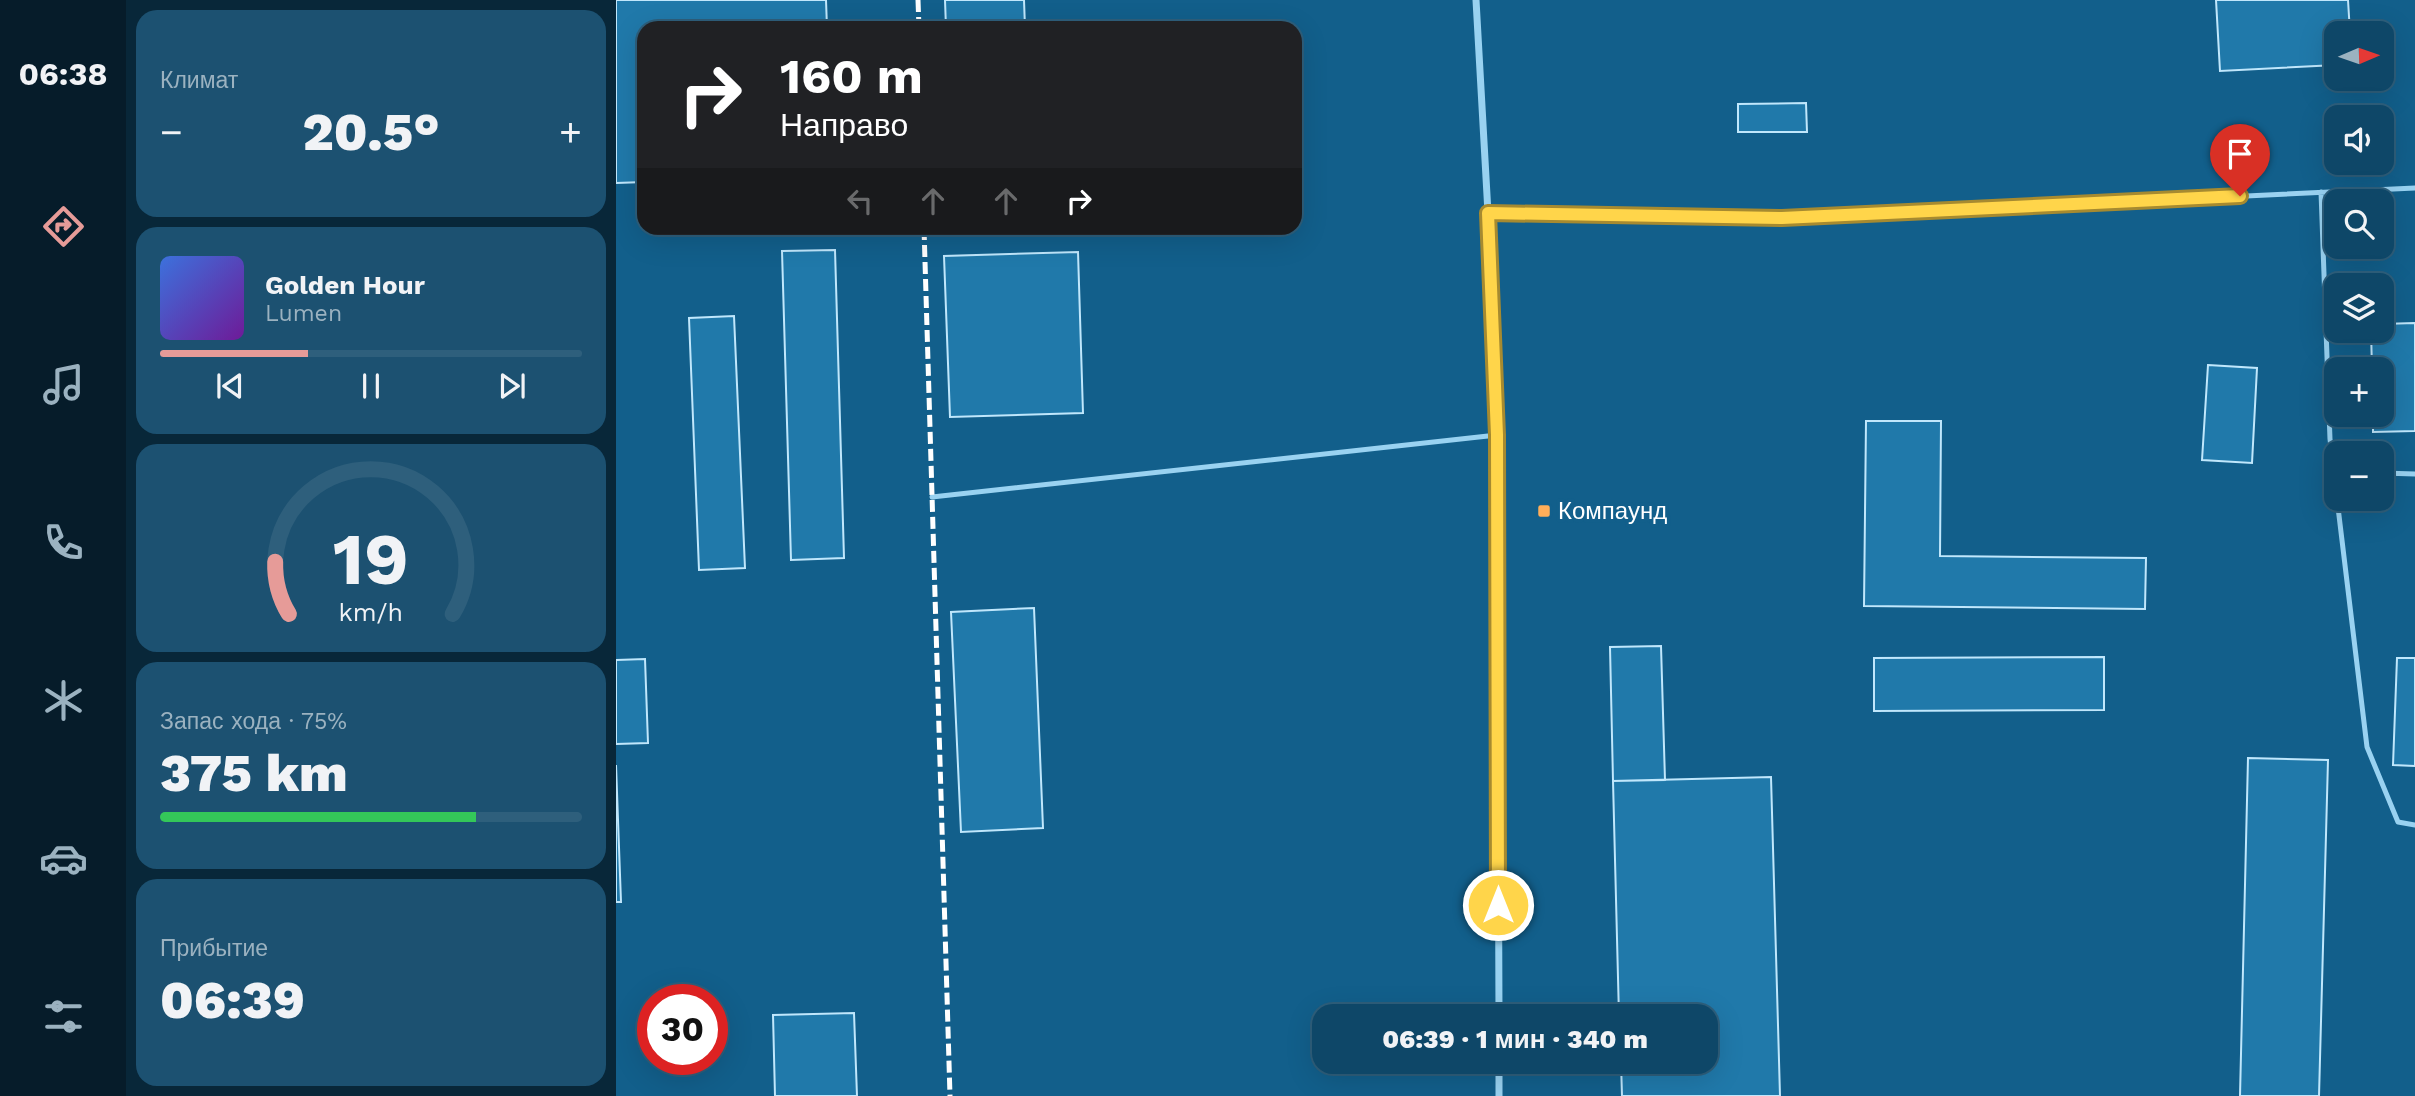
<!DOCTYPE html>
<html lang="ru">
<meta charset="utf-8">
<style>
:root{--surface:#0e4768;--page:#1c5171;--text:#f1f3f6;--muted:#9bb2c0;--line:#2e5f7c;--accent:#e69b98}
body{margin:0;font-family:"Work Sans",sans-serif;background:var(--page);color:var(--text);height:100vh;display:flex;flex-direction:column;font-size:26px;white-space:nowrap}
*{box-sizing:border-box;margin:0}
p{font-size:23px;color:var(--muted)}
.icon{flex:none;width:38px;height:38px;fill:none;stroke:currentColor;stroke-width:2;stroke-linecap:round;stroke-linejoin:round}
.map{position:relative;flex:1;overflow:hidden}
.details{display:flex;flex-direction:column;gap:10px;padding:10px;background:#082739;width:490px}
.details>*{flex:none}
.top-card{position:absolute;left:21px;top:21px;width:665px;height:214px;border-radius:21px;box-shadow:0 7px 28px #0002,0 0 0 2px var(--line);background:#202124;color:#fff;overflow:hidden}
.needle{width:46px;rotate:88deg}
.tools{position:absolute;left:1708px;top:21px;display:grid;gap:14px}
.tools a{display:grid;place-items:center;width:70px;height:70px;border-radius:14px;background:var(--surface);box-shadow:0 7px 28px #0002,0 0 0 2px var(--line);font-size:35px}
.speed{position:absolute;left:21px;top:984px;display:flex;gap:14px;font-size:35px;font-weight:700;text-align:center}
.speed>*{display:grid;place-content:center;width:91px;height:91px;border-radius:50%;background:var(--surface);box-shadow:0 7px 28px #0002,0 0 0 2px var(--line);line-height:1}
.speed .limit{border:10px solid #d22;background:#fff;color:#111}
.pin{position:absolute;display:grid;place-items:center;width:60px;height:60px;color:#fff;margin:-72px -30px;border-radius:50% 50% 50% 0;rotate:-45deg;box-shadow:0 0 7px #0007}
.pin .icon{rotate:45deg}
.me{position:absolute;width:77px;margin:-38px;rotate:0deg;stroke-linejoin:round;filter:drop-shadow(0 0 5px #0008)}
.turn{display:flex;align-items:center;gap:24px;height:147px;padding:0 28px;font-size:32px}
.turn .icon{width:91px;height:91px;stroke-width:2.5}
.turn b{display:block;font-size:49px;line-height:60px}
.lanes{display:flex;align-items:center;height:66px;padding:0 28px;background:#0003;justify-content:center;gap:35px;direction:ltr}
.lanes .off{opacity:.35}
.big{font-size:52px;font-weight:800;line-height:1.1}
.details .tile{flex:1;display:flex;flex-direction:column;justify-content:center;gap:10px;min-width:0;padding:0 24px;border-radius:21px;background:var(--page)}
.details .dial{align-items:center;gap:0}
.dial svg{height:182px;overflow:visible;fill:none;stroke:var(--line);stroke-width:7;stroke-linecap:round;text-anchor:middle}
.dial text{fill:var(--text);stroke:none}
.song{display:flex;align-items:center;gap:21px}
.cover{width:84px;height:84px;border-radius:10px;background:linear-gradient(135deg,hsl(220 70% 55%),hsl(280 70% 35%))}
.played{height:7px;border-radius:4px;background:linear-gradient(90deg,var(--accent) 35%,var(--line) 35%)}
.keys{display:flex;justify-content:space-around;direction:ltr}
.heat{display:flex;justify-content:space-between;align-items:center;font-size:38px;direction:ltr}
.charge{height:10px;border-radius:5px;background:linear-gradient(90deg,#34c759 75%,var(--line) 0)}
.trip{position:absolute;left:696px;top:1004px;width:406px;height:70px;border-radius:21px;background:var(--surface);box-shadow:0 7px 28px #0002,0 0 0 2px var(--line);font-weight:800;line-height:70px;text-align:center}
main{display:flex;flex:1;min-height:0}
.dock{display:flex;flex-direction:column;width:126px;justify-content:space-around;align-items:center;background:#061c2a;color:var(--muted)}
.dock .icon{width:49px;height:49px}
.dock .selected{color:var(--accent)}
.dock b{font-size:32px;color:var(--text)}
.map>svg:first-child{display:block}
.building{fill:#2079aa;stroke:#c0e7fc;stroke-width:2}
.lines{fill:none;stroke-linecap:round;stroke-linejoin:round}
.lane{stroke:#99d2f1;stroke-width:5}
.street{stroke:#99d2f1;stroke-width:7}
.rail{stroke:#fff;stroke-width:5;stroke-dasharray:12 5;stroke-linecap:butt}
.route-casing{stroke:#a68a30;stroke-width:18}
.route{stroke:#ffd54a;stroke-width:12}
.poi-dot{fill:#ffae59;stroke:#125f8b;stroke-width:2.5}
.labels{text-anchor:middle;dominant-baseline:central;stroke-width:7;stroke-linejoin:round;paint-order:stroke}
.poi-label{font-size:24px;fill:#fff;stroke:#125f8b;text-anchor:start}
</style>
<main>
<nav class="dock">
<b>06:38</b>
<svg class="icon selected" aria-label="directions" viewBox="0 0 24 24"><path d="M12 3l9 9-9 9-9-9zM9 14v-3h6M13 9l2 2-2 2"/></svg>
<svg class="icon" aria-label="music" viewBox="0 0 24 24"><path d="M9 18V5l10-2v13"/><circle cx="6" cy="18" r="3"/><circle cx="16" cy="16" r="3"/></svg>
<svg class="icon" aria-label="phone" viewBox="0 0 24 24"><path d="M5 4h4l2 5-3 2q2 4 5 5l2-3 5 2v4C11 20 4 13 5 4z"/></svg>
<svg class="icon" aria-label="climate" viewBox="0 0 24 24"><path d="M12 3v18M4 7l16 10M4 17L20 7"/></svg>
<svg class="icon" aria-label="car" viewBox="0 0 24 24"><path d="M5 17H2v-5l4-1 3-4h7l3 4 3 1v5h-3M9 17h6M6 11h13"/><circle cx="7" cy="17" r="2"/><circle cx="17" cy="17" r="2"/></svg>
<svg class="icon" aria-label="filters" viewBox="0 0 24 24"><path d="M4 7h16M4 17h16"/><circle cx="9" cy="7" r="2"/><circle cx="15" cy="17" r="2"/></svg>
</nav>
<section class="details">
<div class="tile"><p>Климат</p>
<div class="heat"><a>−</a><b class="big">20.5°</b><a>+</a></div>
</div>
<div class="tile">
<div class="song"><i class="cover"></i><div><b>Golden Hour</b><p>Lumen</p></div></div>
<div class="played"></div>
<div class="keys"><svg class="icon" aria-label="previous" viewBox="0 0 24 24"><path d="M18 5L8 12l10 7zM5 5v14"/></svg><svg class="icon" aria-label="pause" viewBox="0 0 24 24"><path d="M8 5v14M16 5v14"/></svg><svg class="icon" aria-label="next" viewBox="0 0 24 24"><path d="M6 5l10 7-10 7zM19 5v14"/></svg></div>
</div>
<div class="tile dial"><svg viewBox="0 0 100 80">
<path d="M14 69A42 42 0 1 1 86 69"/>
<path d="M14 69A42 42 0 0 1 8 46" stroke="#e69b98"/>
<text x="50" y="56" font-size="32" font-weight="700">19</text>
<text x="50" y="72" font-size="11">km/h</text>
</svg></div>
<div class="tile"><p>Запас хода · 75%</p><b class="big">375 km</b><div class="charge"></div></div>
<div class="tile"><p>Прибытие</p><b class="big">06:39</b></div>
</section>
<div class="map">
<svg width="1799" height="1096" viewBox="0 0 1799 1096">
<rect width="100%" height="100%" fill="#125f8b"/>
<path class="building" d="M0,0h210l1,28h-183v154l-28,1z
M329,0h79l1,28h-79z
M1600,0h132l2,33h-14v32l-116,6z
M1190,103l1,29h-69v-28z
M219,250l9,308 -53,2 -9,-309z
M462,252l5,161 -133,4 -6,-161z
M118,316l11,252 -46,2 -10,-252z
M1799,323v108l-42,1v-17h9v-46h-10l-1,-38h11v-7z
M1592,365l49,3 -5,95 -50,-3z
M1250,421h75l-1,135 206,2 -1,51 -281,-3z
M418,608l9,220 -82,4 -10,-220z
M1045,646l4,134 -52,1 -3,-134z
M1488,657v53l-230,1v-53z
M1781,658h18v108l-22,-1z
M29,659l3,84 -32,1v-84z
M1632,758l80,2 -9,336h-79z
M0,765l5,137h-5z
M1155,777l9,319h-158l-1,-34h85v-45h-87l-6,-236z
M238,1013l3,83h-82l-2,-81z"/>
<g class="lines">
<path class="lane" d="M1705,192l9,247 6,52
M872,213l294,5 633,-30
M1766,473l33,1
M316,497l565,-62
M1721,499l30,248 31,75 17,3"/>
<path class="street" d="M860,0l12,213 9,222 2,582
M883,1062v34"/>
<path class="rail" d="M302,0l1,28
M308,228l26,868"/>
</g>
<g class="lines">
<g class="route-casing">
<path id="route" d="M882,905l-1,-470 -9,-222 294,5 458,-22"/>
</g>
<use href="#route" class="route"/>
</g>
<rect class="poi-dot" x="921" y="504" width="14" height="14" rx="3.5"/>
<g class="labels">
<g class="poi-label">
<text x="942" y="511">Компаунд</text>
</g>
</g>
</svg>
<div class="tools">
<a><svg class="needle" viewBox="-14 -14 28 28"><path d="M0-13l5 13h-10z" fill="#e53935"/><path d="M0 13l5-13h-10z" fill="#9bb2c0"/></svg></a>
<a><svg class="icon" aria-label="sound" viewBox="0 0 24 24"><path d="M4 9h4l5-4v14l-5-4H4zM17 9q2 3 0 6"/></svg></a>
<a><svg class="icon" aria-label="search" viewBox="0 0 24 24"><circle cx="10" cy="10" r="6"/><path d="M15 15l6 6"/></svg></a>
<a><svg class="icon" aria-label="layers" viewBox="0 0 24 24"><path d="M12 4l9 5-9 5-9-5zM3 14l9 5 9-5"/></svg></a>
<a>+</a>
<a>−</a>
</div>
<div class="speed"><div class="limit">30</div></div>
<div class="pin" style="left:1624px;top:196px;background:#d93025"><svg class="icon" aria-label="arrive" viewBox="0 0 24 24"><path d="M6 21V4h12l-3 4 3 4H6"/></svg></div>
<svg class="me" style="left:882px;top:905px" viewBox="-20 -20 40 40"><circle r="17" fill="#ffd54a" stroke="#fff" stroke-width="3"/><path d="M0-11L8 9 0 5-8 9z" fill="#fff"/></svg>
<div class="trip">06:39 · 1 мин · 340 m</div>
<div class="top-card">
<div class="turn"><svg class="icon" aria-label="right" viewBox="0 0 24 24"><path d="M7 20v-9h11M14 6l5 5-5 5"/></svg><div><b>160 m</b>Направо</div></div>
<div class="lanes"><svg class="icon off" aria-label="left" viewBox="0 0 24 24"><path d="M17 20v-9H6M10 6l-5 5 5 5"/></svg><svg class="icon off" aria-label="ahead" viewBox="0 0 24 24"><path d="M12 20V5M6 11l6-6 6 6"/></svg><svg class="icon off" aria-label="ahead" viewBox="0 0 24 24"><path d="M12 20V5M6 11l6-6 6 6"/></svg><svg class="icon" aria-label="right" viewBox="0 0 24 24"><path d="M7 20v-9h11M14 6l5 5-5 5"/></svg></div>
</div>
</div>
</main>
